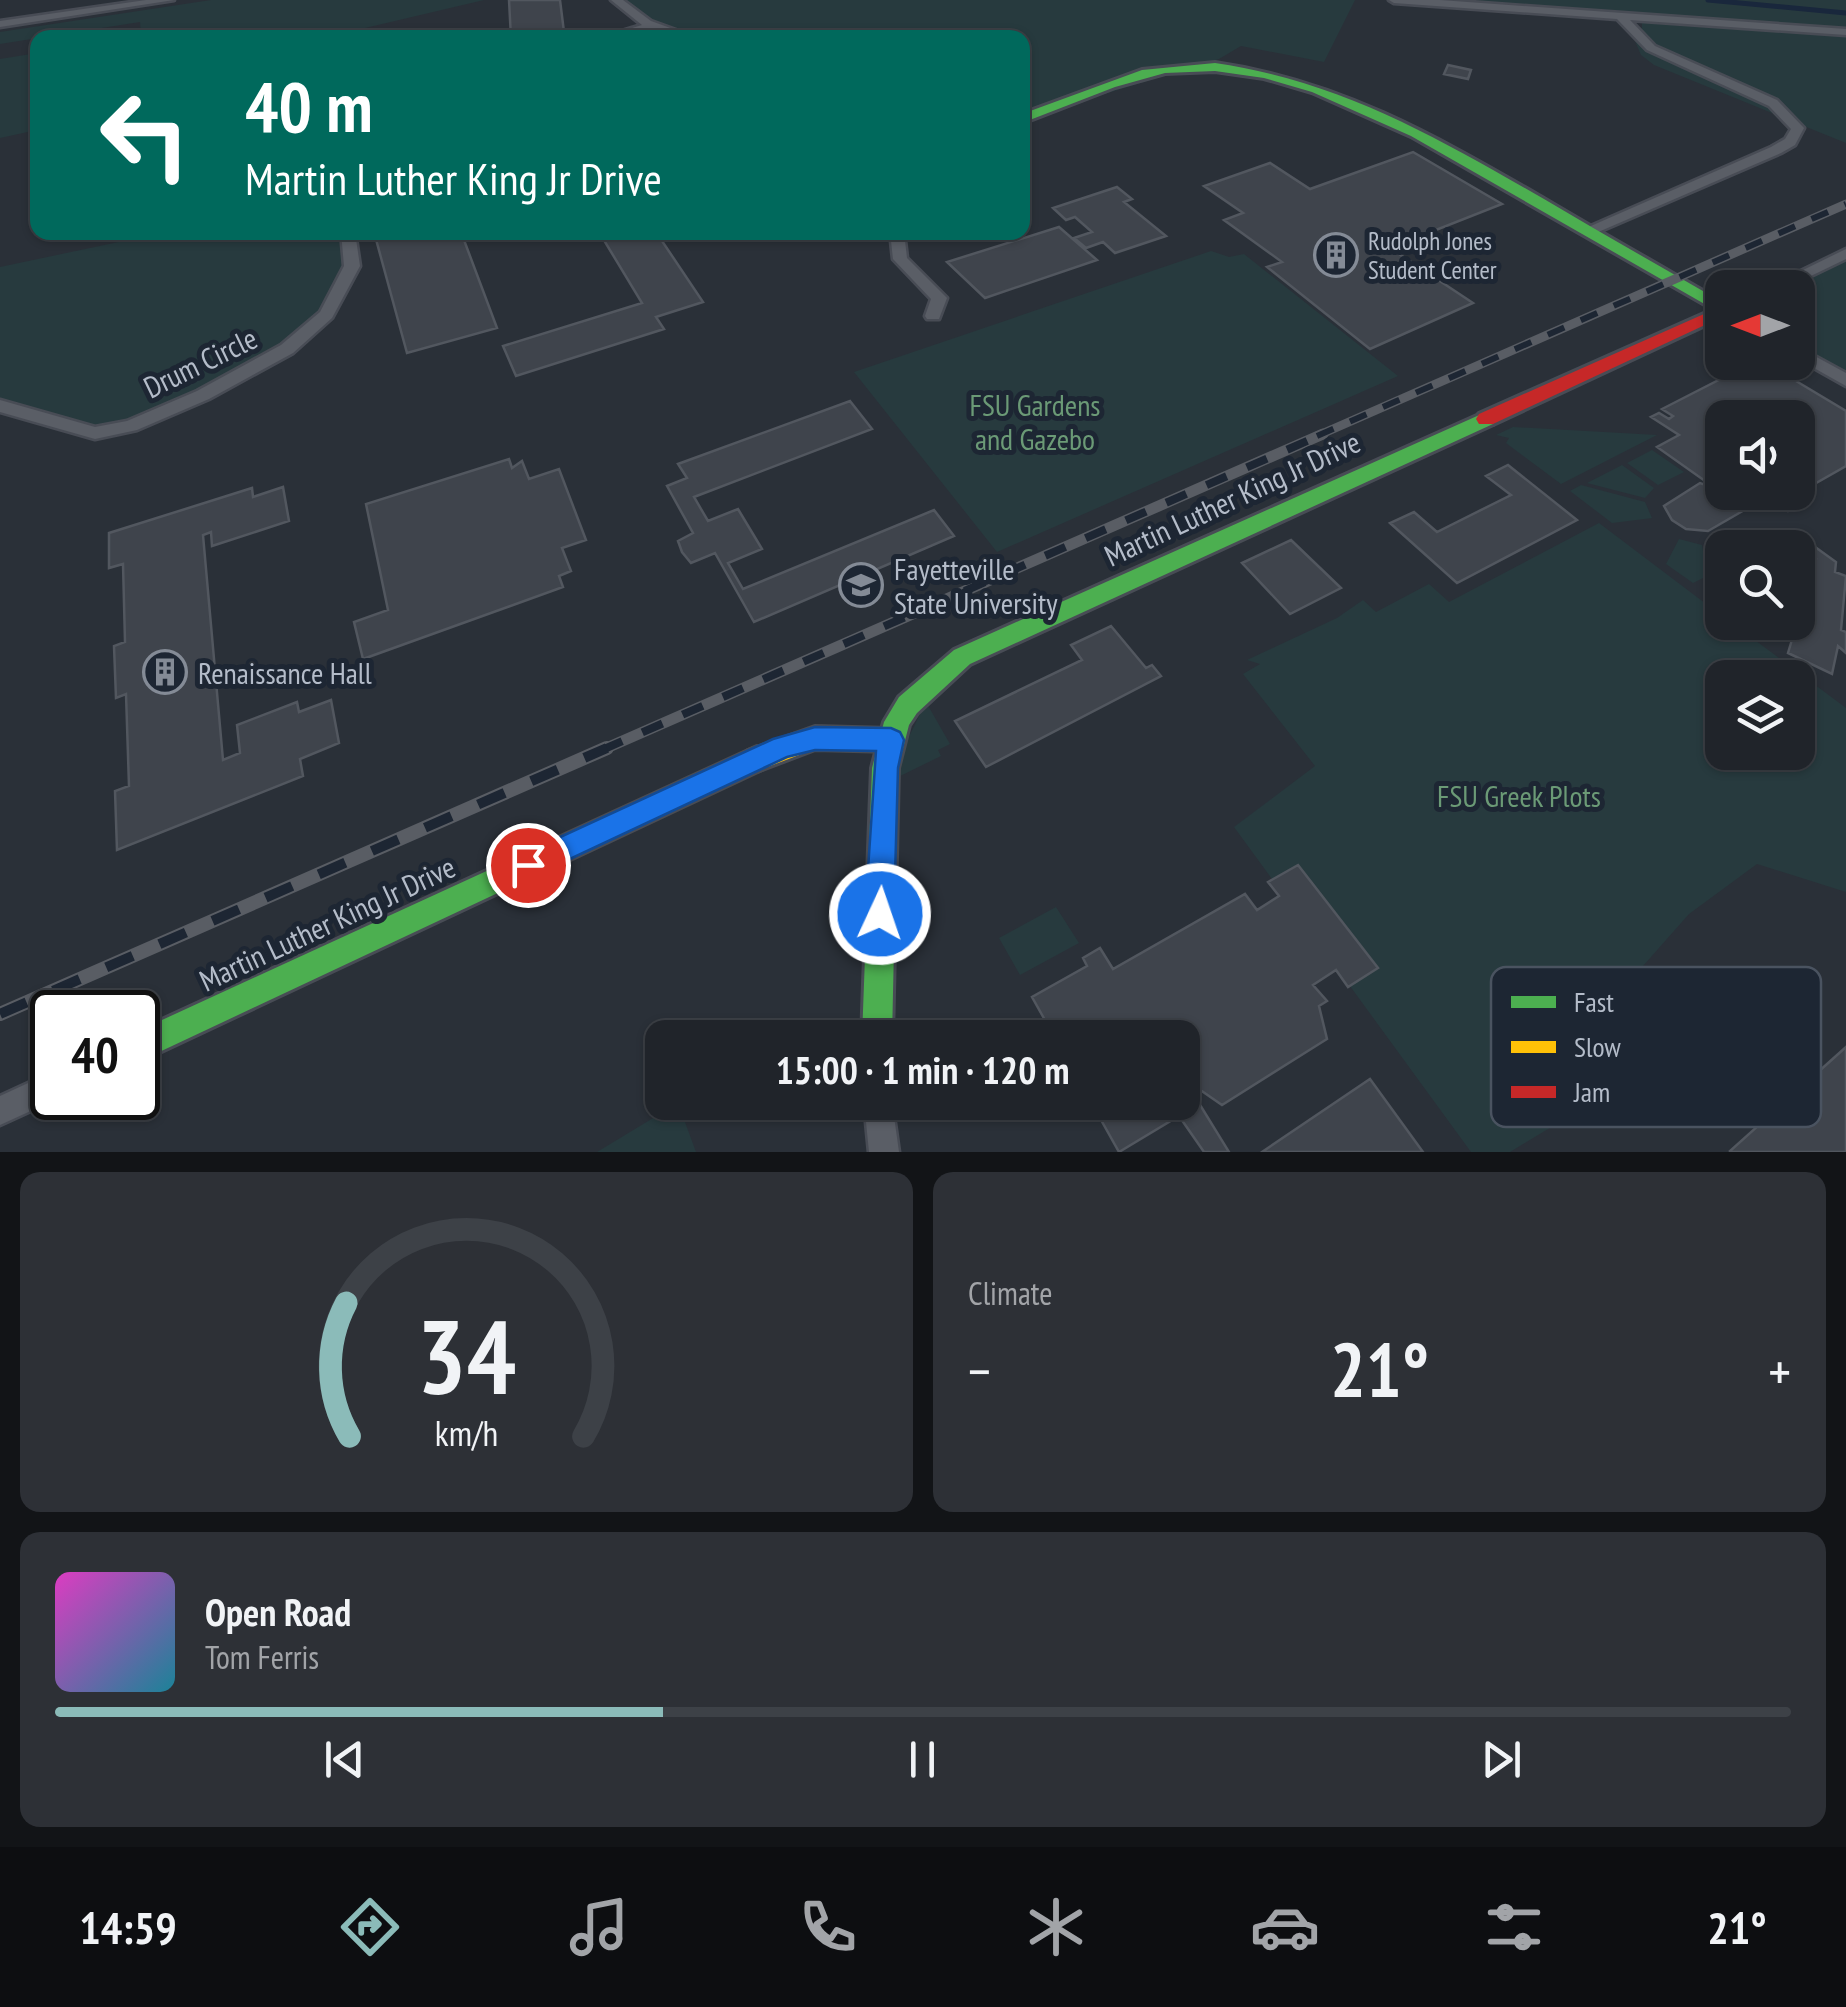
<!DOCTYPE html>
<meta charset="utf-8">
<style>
:root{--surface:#20242a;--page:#2d3036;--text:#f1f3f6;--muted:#a2a4a8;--line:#3d4147;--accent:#8bbbb9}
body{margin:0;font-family:"PT Sans Narrow",sans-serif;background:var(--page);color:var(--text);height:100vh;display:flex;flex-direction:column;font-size:38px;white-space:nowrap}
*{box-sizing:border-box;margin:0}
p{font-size:32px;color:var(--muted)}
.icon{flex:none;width:55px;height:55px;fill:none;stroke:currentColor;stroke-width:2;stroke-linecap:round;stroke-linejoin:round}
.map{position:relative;height:1152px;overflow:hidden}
.side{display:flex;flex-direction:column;gap:20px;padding:20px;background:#121417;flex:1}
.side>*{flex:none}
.top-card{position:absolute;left:30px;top:30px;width:1000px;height:210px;border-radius:20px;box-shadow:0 2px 8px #0004,0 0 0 2px var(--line);background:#00695c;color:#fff;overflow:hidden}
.needle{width:65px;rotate:270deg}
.controls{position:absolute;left:1705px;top:270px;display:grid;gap:20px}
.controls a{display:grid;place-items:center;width:110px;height:110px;border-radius:20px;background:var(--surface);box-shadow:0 2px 8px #0004,0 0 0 2px var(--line);font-size:50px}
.speed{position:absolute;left:30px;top:990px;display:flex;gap:20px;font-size:50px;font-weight:700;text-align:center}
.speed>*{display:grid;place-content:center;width:130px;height:130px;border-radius:50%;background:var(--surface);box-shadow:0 2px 8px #0004,0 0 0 2px var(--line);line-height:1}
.speed .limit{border:5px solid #111;border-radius:15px;background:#fff;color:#111}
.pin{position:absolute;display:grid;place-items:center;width:85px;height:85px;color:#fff;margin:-42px;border:5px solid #fff;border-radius:50%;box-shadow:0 2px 10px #0007}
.me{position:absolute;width:110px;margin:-55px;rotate:3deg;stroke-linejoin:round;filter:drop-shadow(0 0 8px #0008)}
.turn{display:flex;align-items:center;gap:35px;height:210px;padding:0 50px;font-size:45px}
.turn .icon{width:130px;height:130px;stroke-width:2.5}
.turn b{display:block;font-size:70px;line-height:85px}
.big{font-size:75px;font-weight:700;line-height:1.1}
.side .tile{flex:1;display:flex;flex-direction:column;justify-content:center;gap:15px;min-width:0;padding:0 35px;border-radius:20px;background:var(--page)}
.side .dial{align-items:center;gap:0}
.dial svg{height:260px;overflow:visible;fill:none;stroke:var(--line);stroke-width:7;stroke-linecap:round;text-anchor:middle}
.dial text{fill:var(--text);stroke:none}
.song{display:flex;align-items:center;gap:30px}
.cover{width:120px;height:120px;border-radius:15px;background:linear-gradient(135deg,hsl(310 70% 55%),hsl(190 70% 35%))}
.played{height:10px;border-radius:5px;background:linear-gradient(90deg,var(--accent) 35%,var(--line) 35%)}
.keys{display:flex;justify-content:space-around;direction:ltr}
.heat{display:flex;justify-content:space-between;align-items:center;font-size:55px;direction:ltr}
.side .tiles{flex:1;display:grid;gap:20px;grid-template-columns:1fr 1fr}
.tile:last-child{grid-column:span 2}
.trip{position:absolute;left:645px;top:1020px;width:555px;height:100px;border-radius:20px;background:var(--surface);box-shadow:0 2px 8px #0004,0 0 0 2px var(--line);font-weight:700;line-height:100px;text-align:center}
.tabs{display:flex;height:160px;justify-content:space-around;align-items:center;background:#0d0e11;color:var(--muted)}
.tabs .icon{width:70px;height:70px}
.tabs .active{color:var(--accent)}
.tabs b{font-size:45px;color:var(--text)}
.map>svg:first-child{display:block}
.green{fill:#273a3e;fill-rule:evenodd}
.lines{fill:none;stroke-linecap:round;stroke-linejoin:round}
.stream{stroke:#19273c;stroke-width:5}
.building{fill:#3f444c;stroke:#52575f;stroke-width:2.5}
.street-casing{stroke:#484c55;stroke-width:5}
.fast-casing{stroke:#484c55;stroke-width:6}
.slow-casing{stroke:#484c55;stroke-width:6}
.jam-casing{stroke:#484c55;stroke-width:6}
.street{fill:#5a5e66;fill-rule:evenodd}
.fast{fill:#4caf50;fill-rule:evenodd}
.slow{fill:#ffc107;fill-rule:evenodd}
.jam{fill:#c62828;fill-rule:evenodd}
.rail-far2-casing{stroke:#595d64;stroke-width:9}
.rail-far1-casing{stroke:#595d64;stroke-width:11}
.rail-casing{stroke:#595d64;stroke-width:14}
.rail-far2{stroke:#1d2633;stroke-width:6;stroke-dasharray:18;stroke-linecap:butt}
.rail-far1{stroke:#1d2633;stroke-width:8;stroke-dasharray:22;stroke-linecap:butt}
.rail{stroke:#1d2633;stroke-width:10;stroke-dasharray:29;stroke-linecap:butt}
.route{fill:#1a73e8;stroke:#114b97;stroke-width:2.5}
.labels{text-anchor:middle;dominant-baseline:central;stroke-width:10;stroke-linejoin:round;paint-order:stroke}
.far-poi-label{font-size:25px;fill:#b4bcc9;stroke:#1d2633;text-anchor:start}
.street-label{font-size:30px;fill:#b4bcc9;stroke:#1d2633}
.park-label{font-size:30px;fill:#6b9a76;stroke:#1d2633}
.poi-label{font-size:30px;fill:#b4bcc9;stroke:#1d2633;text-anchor:start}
.key{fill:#1d2633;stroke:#4a5360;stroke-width:2.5}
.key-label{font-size:28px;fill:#b4bcc9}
</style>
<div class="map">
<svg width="1846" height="1152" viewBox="0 0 1846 1152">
<rect width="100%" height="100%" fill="#2a3038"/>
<path class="green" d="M211,0h273l-157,37h-200l14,-2 -1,-13 -140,22v-12z
M617,0h738l-31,62 -83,-16 -22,13 -196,60 -1,-81 -326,-1 -49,-14z
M1465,0h381v28z
M1642,18l204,15v110l-192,-78 -13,-10 -6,-14 7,-7z
M37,53v77l-37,8v-79z
M166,232l182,1 4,33 -43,65 -106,64 -108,38 -95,-26v-140z
M1211,251l18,6 15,-3 154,122 -401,176 -143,-180z
M1846,257v117l-48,-27v-59h-18z
M1513,427l144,8 -96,49 -55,-41 3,-5 -13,-3z
M1652,450l32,22 -26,13 -31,-22z
M1622,465l32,23 -9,10 -58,-15z
M1581,485l64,17 7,16 -40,5 -42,-32z
M1599,523l123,93v6l10,1 114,85v184l-89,-28 -68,50 -92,104 34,61 -121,73h-39l-237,-325 81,-61 -72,-92 17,-10 -13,-4 90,-42 26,-18 13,12 53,-28 20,18zM1722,678h76v74h-76z
M1679,539l23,6 5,31 -14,7 -27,-19z
M926,702l24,42 -12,6 3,6 -45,22 2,-19z
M1056,907l23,36 -59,32 -21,-37z
M678,1103l18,49h-99z"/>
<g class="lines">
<path class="stream" d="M1708,0l138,13"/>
</g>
<path class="building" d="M509,0h51l4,32 -53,6z
M1448,65l23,5 -3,9 -24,-5z
M1413,152l89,52 -112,44 83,55 -103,46 -103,-82 15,-5 -58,-42 19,-7 -39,-27 66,-23 40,26z
M1117,187l15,12 -8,3 42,34 -51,17 -12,-11 -17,6 -12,-10 18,-6 -17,-15 -9,3 -13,-12z
M1059,227l38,33 -112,38 -38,-36z
M374,232h87l36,96 -90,25z
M599,232h57l47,70 -47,15 8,12 -148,47 -13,-30 139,-43z
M1754,362l12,7 5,-2 -7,-5h14l20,13 -7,3 55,33v55l-58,33 9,6 -9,6 -26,-19h36v-74h-76v74h29l-21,12 11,8 -33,19 -22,-2 -14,-9 -8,-14 36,-23 15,5 -58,-41 22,-12 -28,-18 8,-4 10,6 4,-3 -11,-7z
M850,401l22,28 -178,68 14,24 30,-12 24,40 -34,14 15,26 191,-79 20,26 -200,86 -39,-69 -24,10 -9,-11 -4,-11 15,-8 -26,-47 20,-8 -9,-14z
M509,459l3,9 10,-7 7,18 30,-10 27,71 -24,8 9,23 -12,5 4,11 -200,72 -9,-37 34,-12 -22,-106z
M1508,465l69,55 -120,63 -67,-60 24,-11 23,20 74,-37 -25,-19z
M283,487l6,34 -77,25 -1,-14 -8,3 20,225 17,-7 -3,-28 60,-23 2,10 32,-12 8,43 -39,16 3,17 -186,74 -2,-59 14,-5 -3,-92 -10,4 -2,-52 11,-4 -2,-78 -14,4v-35l143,-45 1,9z
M1291,540l50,48 -51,26 -48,-51z
M1811,544l25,18 -1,10 11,4 -5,54 5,2v21l-8,-7 -6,28 -44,-21 28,-94 -12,-10z
M1111,626l35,42 6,-3 9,11 -175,91 -31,-46 127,-61 -11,-15z
M1298,865l80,103 -30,19 -12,-17 -23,15 14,16 -8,5 8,33 -105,66 -29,-20 -4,2 40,65h-25l-25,-36 -60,36 -28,-50h91v-64h-127l-23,-41 55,-31 -4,-8 17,-10 13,21 132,-75 12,16 22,-14 -11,-14z
M1846,1047v105h-115l-1,-1z
M1370,1079l53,73h-161z"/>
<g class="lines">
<g class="street-casing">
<path id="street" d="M146,0h28l-174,27v-6z
M611,0h12l28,21 47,17c-16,0 -34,-10 -49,-8 -18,2 -32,8 -50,8l43,-13z
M1389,0h51l406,29v6l-216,-15 25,26 122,54 27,28 -9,17 -14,8 -192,83 -5,-1v-6l187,-82 14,-8 6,-10 -22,-23 -122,-56 -30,-31 -223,-16z
M341,232h14l5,34 -28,52 -39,35 -84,46 -72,31 -42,9 -95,-27v-12l95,27 32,-6 70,-30 84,-46 39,-33 24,-46z
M890,232h14l3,26 40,40 -8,21h-12l-2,-3 6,-17 -38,-40z
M1846,249v10l-60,29h-20z
M1798,347l48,26v13l-48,-27z
M52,1072v26h7l-59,27v-29z
M864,1102h28l7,50h-30z"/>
</g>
<g class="fast-casing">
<path id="fast" d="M1215,63c125,18 221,74 329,136 59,35 119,69 178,103v12l-311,-178 -99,-44 -48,-14 -49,-7 -50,2 -50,14 -93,36v-9l120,-44z
M1486,412l10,7 -3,5 -523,240 -53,49 -8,12 -11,43 -6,270h-30l10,-270 12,-46 15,-25 55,-47z
M757,747l9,4 4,8 -4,8 -628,295v-31z"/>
</g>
<g class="slow-casing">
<path id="slow" d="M815,727l76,2 9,3 4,8 -4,8 -9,3 -76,-2 -58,22 -9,-4 -4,-8 4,-8z"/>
</g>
<g class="jam-casing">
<path id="jam" d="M1722,306v11l-229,107h-14l-3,-5 3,-5z"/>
</g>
<use href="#street" class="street"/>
<use href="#fast" class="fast"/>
<use href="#slow" class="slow"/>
<use href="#jam" class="jam"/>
<g class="rail-far2-casing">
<path id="rail-far2" d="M1317,436l529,-232"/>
</g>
<g class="rail-far1-casing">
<path id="rail-far1" d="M602,750l721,-316"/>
</g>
<g class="rail-casing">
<path id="rail" d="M0,1014l607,-266"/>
</g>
<use href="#rail-far2" class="rail-far2"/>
<use href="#rail-far1" class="rail-far1"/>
<use href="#rail" class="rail"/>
</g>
<path class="route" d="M815,727l76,1 9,4 4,8 -6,28 -4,146 -4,10 -10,4 -11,-4 -4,-10 11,-163 -61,-1 -28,7 -249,117 -10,4 -9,-4 -5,-9 5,-9 254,-117z"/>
<defs>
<g id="building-ring" transform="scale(2.25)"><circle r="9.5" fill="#1d2633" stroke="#848b96" stroke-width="1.5"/><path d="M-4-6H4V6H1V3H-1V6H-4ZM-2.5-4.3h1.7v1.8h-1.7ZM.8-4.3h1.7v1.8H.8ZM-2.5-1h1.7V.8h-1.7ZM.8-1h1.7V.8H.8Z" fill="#848b96"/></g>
<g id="university-ring" transform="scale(2.25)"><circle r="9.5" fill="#1d2633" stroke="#848b96" stroke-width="1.5"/><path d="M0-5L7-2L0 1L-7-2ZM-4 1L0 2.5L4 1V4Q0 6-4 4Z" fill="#848b96"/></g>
</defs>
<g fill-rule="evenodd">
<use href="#building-ring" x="1336" y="255"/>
<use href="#university-ring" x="861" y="585"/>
<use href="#building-ring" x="165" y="672"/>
</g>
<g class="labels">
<g class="far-poi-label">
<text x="1368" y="241">Rudolph Jones<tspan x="1368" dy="29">Student Center</tspan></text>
</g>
<g class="street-label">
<text transform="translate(200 362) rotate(-26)">Drum Circle</text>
<text transform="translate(1232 498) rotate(-25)">Martin Luther King Jr Drive</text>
<text transform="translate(327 923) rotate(-25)">Martin Luther King Jr Drive</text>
</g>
<g class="park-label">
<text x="1035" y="404">FSU Gardens<tspan x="1035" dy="34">and Gazebo</tspan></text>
<text x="1519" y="795">FSU Greek Plots</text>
</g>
<g class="poi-label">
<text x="894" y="568">Fayetteville<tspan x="894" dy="34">State University</tspan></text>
<text x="198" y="672">Renaissance Hall</text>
</g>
</g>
<rect x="1491" y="967" width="330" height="160" rx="15" class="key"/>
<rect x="1511" y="996" width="45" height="12" fill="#4caf50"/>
<rect x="1511" y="1041" width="45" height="12" fill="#ffc107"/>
<rect x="1511" y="1086" width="45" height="12" fill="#c62828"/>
<g class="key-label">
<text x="1574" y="1012">Fast</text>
<text x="1574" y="1057">Slow</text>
<text x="1574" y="1102">Jam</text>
</g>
</svg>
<div class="controls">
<a><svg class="needle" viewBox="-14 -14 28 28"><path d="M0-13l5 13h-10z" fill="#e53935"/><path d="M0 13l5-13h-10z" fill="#a2a4a8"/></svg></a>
<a><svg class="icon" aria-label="sound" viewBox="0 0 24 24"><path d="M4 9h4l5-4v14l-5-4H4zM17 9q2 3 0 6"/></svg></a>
<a><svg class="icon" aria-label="search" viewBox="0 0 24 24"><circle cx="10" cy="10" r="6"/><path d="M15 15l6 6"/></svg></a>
<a><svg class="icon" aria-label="layers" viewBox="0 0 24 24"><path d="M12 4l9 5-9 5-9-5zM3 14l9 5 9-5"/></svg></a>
</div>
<div class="speed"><div class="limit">40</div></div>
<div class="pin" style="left:528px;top:865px;background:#d93025"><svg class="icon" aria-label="arrive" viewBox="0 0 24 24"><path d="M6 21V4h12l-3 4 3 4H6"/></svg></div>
<svg class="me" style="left:880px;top:914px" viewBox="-20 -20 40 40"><circle r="17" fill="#1a73e8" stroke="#fff" stroke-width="3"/><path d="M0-11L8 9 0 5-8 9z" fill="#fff"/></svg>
<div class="trip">15:00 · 1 min · 120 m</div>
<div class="top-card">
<div class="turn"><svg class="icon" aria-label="left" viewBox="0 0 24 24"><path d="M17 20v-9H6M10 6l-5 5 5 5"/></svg><div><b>40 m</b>Martin Luther King Jr Drive</div></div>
</div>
</div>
<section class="side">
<div class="tiles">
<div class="tile dial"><svg viewBox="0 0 100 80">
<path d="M14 69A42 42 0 1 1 86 69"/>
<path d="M14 69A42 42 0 0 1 13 28" stroke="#8bbbb9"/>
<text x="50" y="56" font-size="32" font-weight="700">34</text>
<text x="50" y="72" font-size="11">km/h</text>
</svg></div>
<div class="tile"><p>Climate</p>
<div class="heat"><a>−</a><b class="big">21°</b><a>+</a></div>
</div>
<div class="tile">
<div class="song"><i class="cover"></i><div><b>Open Road</b><p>Tom Ferris</p></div></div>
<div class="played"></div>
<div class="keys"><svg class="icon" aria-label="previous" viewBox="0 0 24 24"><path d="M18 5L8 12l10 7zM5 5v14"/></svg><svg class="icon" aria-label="pause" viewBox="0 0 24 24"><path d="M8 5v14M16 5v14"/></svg><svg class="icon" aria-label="next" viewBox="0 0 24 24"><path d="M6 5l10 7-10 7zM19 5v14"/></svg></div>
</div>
</div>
</section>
<nav class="tabs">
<b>14:59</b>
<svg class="icon active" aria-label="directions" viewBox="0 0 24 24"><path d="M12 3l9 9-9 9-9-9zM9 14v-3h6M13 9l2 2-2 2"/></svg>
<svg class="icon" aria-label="music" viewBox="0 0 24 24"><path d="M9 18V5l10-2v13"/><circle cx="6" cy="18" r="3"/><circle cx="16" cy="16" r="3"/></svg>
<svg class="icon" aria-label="phone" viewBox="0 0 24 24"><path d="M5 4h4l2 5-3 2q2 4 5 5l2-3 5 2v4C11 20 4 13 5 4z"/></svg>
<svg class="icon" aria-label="climate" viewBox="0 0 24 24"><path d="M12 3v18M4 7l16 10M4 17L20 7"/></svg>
<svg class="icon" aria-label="car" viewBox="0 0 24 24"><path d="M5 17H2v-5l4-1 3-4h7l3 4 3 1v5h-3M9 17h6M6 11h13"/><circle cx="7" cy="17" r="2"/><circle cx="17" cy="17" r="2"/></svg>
<svg class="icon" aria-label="filters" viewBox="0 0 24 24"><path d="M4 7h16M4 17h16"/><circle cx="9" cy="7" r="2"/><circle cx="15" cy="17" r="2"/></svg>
<b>21°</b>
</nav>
